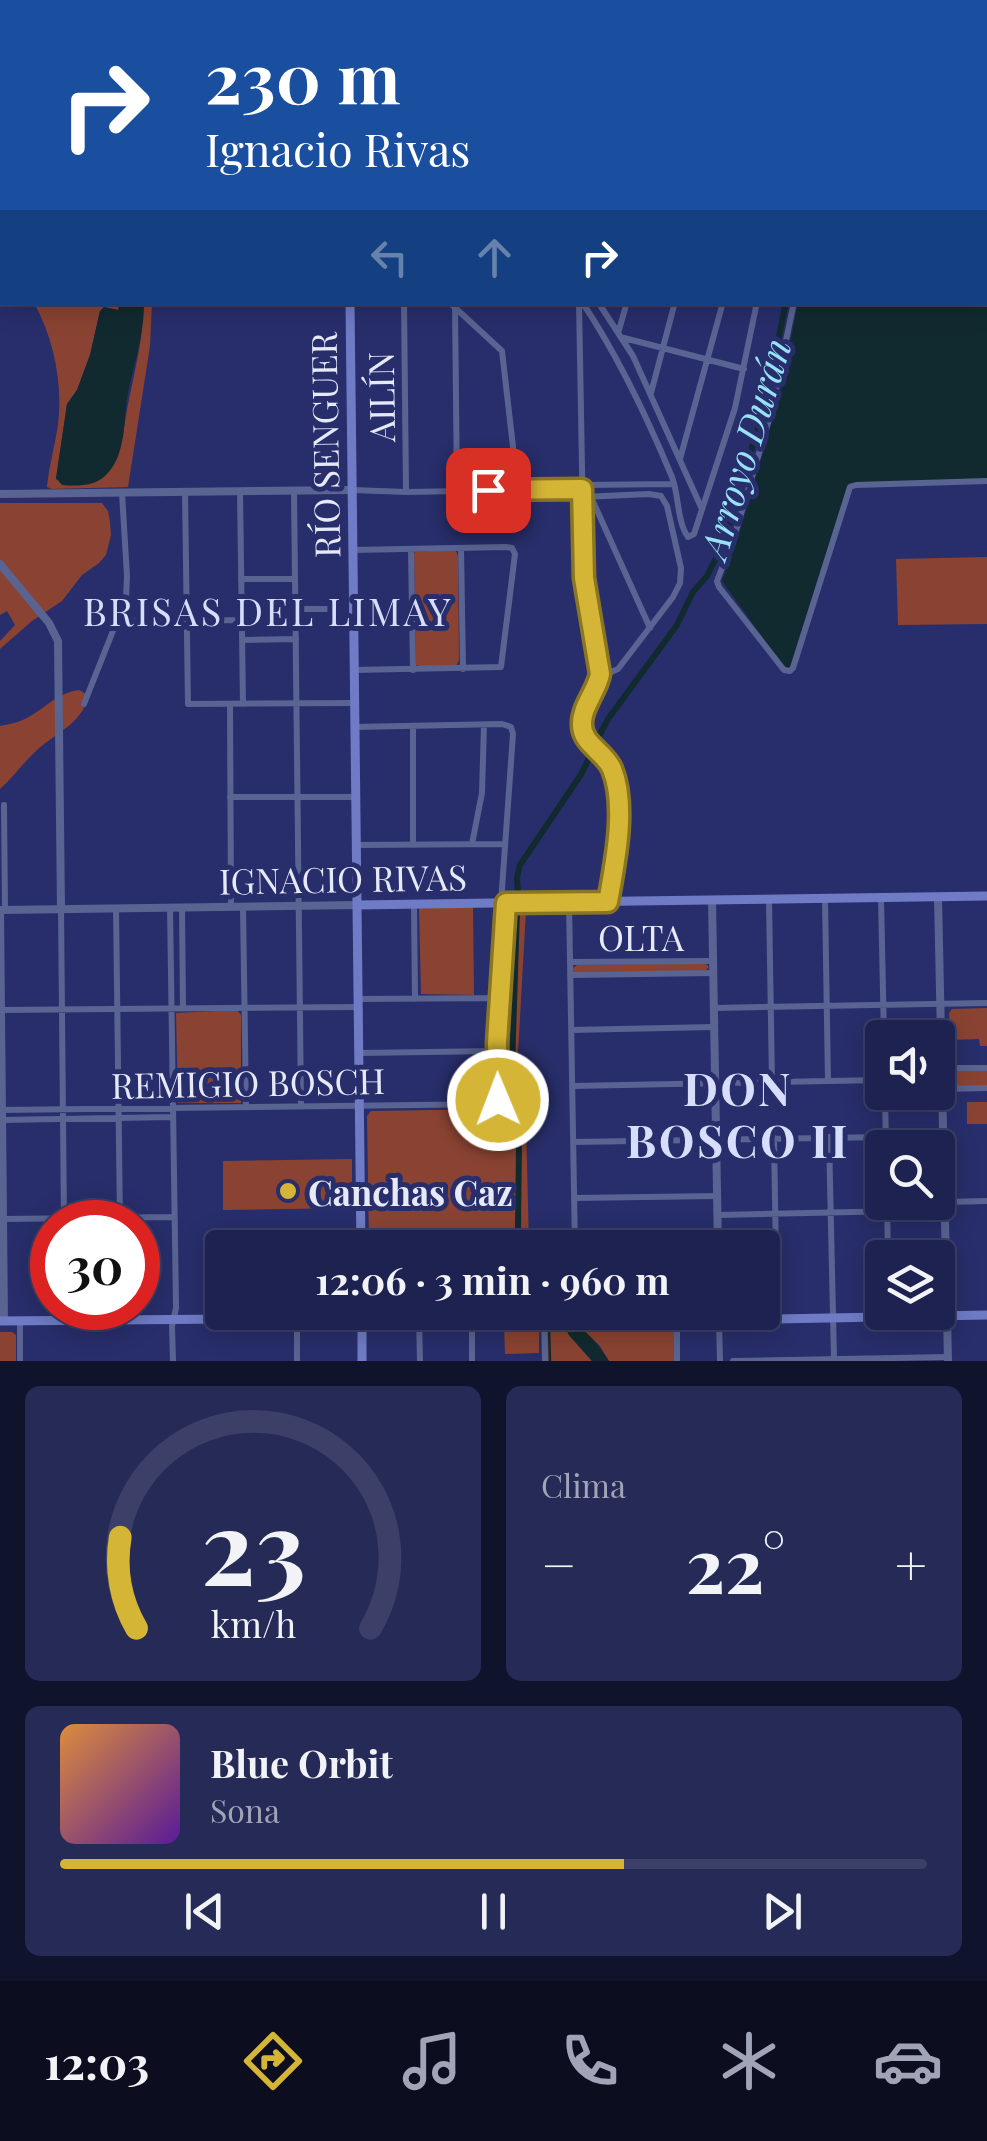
<!DOCTYPE html>
<html lang="es">
<meta charset="utf-8">
<style>
:root{--surface:#1e2250;--page:#262a57;--text:#f1f3f6;--muted:#a1a4b7;--line:#3c3f67;--accent:#d5b535}
body{margin:0;font-family:"Playfair Display",serif;background:var(--page);color:var(--text);height:100vh;display:flex;flex-direction:column;font-size:38px;white-space:nowrap}
*{box-sizing:border-box;margin:0}
p{font-size:32px;color:var(--muted)}
.icon{flex:none;width:55px;height:55px;fill:none;stroke:currentColor;stroke-width:2;stroke-linecap:round;stroke-linejoin:round}
.map{position:relative;height:1361px;overflow:hidden}
.sheet{display:flex;flex-direction:column;gap:25px;padding:25px;background:#10132c;flex:1}
.sheet>*{flex:none}
.guide{position:absolute;left:0px;top:0px;width:988px;height:305px;box-shadow:0 5px 25px #0003,0 0 0 2px var(--line);background:#1a4fa0;color:#fff;overflow:hidden}
.buttons{position:absolute;left:865px;top:1020px;display:grid;gap:20px}
.buttons a{display:grid;place-items:center;width:90px;height:90px;border-radius:10px;background:var(--surface);box-shadow:0 5px 25px #0003,0 0 0 2px var(--line);font-size:50px}
.speed{position:absolute;left:30px;top:1200px;display:flex;gap:20px;font-size:50px;font-weight:700;text-align:center}
.speed>*{display:grid;place-content:center;width:130px;height:130px;border-radius:50%;background:var(--surface);box-shadow:0 5px 25px #0003,0 0 0 2px var(--line);line-height:1}
.speed .limit{border:15px solid #d22;background:#fff;color:#111}
.pin{position:absolute;display:grid;place-items:center;width:85px;height:85px;color:#fff;margin:-42px;border-radius:20px;box-shadow:0 5px 15px #0006}
.me{position:absolute;width:110px;margin:-55px;rotate:359deg;stroke-linejoin:round;filter:drop-shadow(0 0 8px #0008)}
.turn{display:flex;align-items:center;gap:35px;height:210px;padding:0 40px;font-size:45px}
.turn .icon{width:130px;height:130px;stroke-width:2.5}
.turn b{display:block;font-size:70px;line-height:85px}
.lanes{display:flex;align-items:center;height:95px;padding:0 40px;background:#0003;justify-content:center;gap:50px;direction:ltr}
.lanes .off{opacity:.35}
.big{font-size:75px;font-weight:700;line-height:1.1}
.sheet .card{flex:1;display:flex;flex-direction:column;justify-content:center;gap:15px;min-width:0;padding:0 35px;border-radius:15px;background:var(--page)}
.sheet .dial{align-items:center;gap:0}
.dial svg{height:260px;overflow:visible;fill:none;stroke:var(--line);stroke-width:7;stroke-linecap:round;text-anchor:middle}
.dial text{fill:var(--text);stroke:none}
.song{display:flex;align-items:center;gap:30px}
.cover{width:120px;height:120px;border-radius:15px;background:linear-gradient(135deg,hsl(30 70% 55%),hsl(270 70% 35%))}
.played{height:10px;border-radius:5px;background:linear-gradient(90deg,var(--accent) 65%,var(--line) 65%)}
.keys{display:flex;justify-content:space-around;direction:ltr}
.heat{display:flex;justify-content:space-between;align-items:center;font-size:55px;direction:ltr}
.sheet .tiles{flex:1;display:grid;gap:25px;grid-template-columns:1fr 1fr}
.card:last-child{grid-column:span 2}
.trip{position:absolute;left:205px;top:1230px;width:575px;height:100px;border-radius:10px;background:var(--surface);box-shadow:0 5px 25px #0003,0 0 0 2px var(--line);font-weight:700;line-height:100px;text-align:center}
.tab-bar{display:flex;height:160px;justify-content:space-around;align-items:center;background:#0c0e20;color:var(--muted)}
.tab-bar .icon{width:70px;height:70px}
.tab-bar .active{color:var(--accent)}
.tab-bar b{font-size:45px;color:var(--text)}
.map>svg:first-child{display:block}
.green{fill:#8a4332}
.water{fill:#112a30}
.lines{fill:none;stroke-linecap:round;stroke-linejoin:round}
.stream{stroke:#112a30;stroke-width:2.5}
.canal{stroke:#112a30;stroke-width:6}
.minor{stroke:#5a6492;stroke-width:6}
.tertiary{stroke:#5a6492;stroke-width:8}
.secondary{stroke:#6f7cc5;stroke-width:9}
.route-casing{stroke:#8a7622;stroke-width:25}
.route{stroke:#d5b535;stroke-width:18}
.poi-dot{fill:#d5b535;stroke:#282e6b;stroke-width:4}
.labels{text-anchor:middle;dominant-baseline:central;stroke-width:10;stroke-linejoin:round;paint-order:stroke}
.street-label{font-size:35px;fill:#e5e9f8;stroke:#282e6b}
.poi-label{font-size:35px;font-weight:bold;fill:#e5e9f8;stroke:#282e6b;text-anchor:start}
.water-label{font-size:38px;font-style:italic;fill:#98e2f5;stroke:#282e6b}
.neighbourhood-label{font-size:38px;letter-spacing:2.5px;fill:#d7defc;stroke:#282e6b}
.district-label{font-size:45px;font-weight:bold;letter-spacing:2.5px;fill:#d7defc;stroke:#282e6b}
</style>
<div class="map">
<svg width="987" height="1361" viewBox="0 0 987 1361">
<rect width="100%" height="100%" fill="#282e6b"/>
<path class="green" d="M0,92h2v180l-2,-2z
M34,303h86l-2,7 -14,-3 -4,4 -10,44 -13,35 -10,14 -11,76 67,-43c5,-45 21,-89 20,-134h9l-2,43 -22,141 -76,2 -5,-2c2,-21 8,-42 11,-62 5,-41 -4,-86 -24,-122z
M0,503h102l6,8 2,11 1,13 -5,20 -7,8 -17,12 -20,26 -30,20 -32,28v-8l15,-16 -8,-14 -7,4z
M452,550l4,1 2,5 1,104 -3,6h-36l-4,-1 -2,-111 1,-2z
M987,557v67l-89,1 -2,-66z
M79,690l9,5c-3,28 -37,40 -54,58 -12,11 -21,25 -34,36v-63c9,-2 17,-3 25,-7 20,-10 31,-26 54,-29z
M473,907l1,88 -53,-1 -2,-86z
M510,911h16l-8,142 8,69 3,125h-160l-2,-131 4,-5 130,-2v-68z
M705,963l4,4 -4,4 -131,1 -2,-3 5,-4z
M987,1008v38h-7l-1,-7 -29,1 -1,-27 3,-4z
M237,1010l4,5v88h-63l-2,-90z
M955,1070h32v16l-35,1c-4,-5 -7,-9 -2,-15z
M987,1102v22h-20v-22z
M352,1159v49l-129,2v-49z
M561,1319l8,16 23,26h-45v-33l6,-8z
M570,1320l38,7 64,-1 3,6v29h-66l-10,-16z
M504,1324h32l3,2v27l-34,1z
M0,1332h12l4,3v26h-16z"/>
<path class="water" d="M987,104v375l-138,4 -60,186 -5,-2 -62,-86 17,-47 40,-136 19,-95 187,-1v-197z
M120,303h23l1,5c-1,30 -10,56 -16,85 -5,26 -1,62 -22,82 -12,12 -29,11 -44,10l-6,-7 11,-74 10,-14 13,-35 10,-44 4,-4 14,3z
M562,1321c21,2 36,23 47,40h-17l-23,-26z"/>
<g class="lines">
<path class="stream" d="M549,1328l1,33"/>
<path class="canal" d="M985,104l2,-27
M596,742l12,-23 69,-94 16,-33 14,-16 16,-32 43,-143 20,-99
M518,894l-1,-17 3,-12 62,-92 11,-24
M517,911l-5,156 7,81 -1,78 3,22"/>
<path class="minor" d="M10,0v2
M67,0v2
M404,302l2,189
M449,302l53,49 16,139
M579,302l5,276 15,96c-2,17 -18,33 -17,51 0,19 23,27 30,44 15,37 3,95 -4,133
M582,302c37,55 65,115 90,175 7,18 5,45 16,60l6,-3 41,-126 22,-106
M598,302l35,54 68,151
M794,302l-23,111 -36,121 -18,47 2,6 65,83 6,1 3,-3 57,-181 6,-2 131,-4
M455,307l2,184
M619,330l8,-28
M624,338l120,31
M651,393l24,-91
M680,459l43,-157
M581,485l93,-1
M353,490l53,2 175,-3
M240,491l3,213
M294,491l7,615
M185,492l3,212 166,-1
M582,497l67,-3 12,2
M591,497l59,131
M461,548l2,121
M411,549l2,121
M353,550l153,-3 6,1 3,6 -14,113 -147,3
M241,579h54
M296,609h39
M118,622l123,-2
M242,640l54,-1
M599,674l10,-1 9,-4 55,-72 7,-14 1,-15 -14,-62 -6,-10
M84,704l42,-106 1,-22 -5,-83
M230,704l1,202
M413,726v119
M354,727l148,-3 9,3 2,7 -12,169
M230,797h125
M4,805l1,105
M472,844l10,-51 2,-68
M356,845l149,-1
M881,898l3,140
M825,899l3,182
M769,900l3,182
M569,902l6,346
M414,904l1,95
M243,906l3,200
M170,907l6,401 -4,18 1,35
M182,907l1,101
M116,908l4,314
M61,909l3,313
M570,962l143,-1
M570,975l144,-2
M358,999l142,-1
M714,1008l273,-5
M0,1010l358,-3
M571,1030l143,-3
M359,1053l138,-2
M942,1068h45
M572,1086l310,-6
M942,1089l45,-1
M885,1092l1,56
M0,1110l495,-6 3,-4 -1,-57 8,-140
M2,1120l171,-3
M829,1137l5,222
M774,1138l3,181
M573,1142l312,-5
M574,1198l143,-2
M887,1202l1,56
M945,1202l42,-1
M717,1215l228,-5
M3,1219l171,-2
M472,1316v45
M544,1316l1,45
M419,1317l1,44
M297,1318v43
M719,1320l1,41
M20,1321v40
M677,1321v40
M733,1361l215,-4"/>
<path class="tertiary" d="M120,0v2
M0,83h2
M0,494l351,-4
M0,564l49,59 9,18 3,268
M938,897l10,464
M712,900l6,348
M4,1321l-4,-411 357,-5"/>
<path class="secondary" d="M985,71h2
M350,302l11,946
M357,905l630,-9
M362,1314v47
M0,1321l551,-5 57,6 379,-7"/>
</g>
<g class="lines">
<g class="route-casing">
<path id="route" d="M488,490l94,-1 2,89 16,96c-3,17 -19,33 -18,51 0,19 23,27 30,44 15,37 3,94 -4,133l-102,1 -9,140 1,57"/>
</g>
<use href="#route" class="route"/>
</g>
<circle class="poi-dot" cx="288" cy="1191" r="10"/>
<g class="labels">
<g class="street-label">
<text transform="translate(380 397) rotate(-91)">AILÍN</text>
<text transform="translate(324 445) rotate(-91)">RÍO SENGUER</text>
<text transform="translate(343 878) rotate(-1)">IGNACIO RIVAS</text>
<text x="641" y="936">OLTA</text>
<text transform="translate(248 1082) rotate(-1)">REMIGIO BOSCH</text>
</g>
<g class="poi-label">
<text x="308" y="1191">Canchas Caz</text>
</g>
<g class="water-label">
<text transform="translate(744 448) rotate(-73)">Arroyo Durán</text>
</g>
<g class="neighbourhood-label">
<text x="268" y="610">BRISAS DEL LIMAY</text>
</g>
<g class="district-label">
<text x="738" y="1087">DON<tspan x="738" dy="52">BOSCO II</tspan></text>
</g>
</g>
</svg>
<div class="buttons">
<a><svg class="icon" aria-label="sound" viewBox="0 0 24 24"><path d="M4 9h4l5-4v14l-5-4H4zM17 9q2 3 0 6"/></svg></a>
<a><svg class="icon" aria-label="search" viewBox="0 0 24 24"><circle cx="10" cy="10" r="6"/><path d="M15 15l6 6"/></svg></a>
<a><svg class="icon" aria-label="layers" viewBox="0 0 24 24"><path d="M12 4l9 5-9 5-9-5zM3 14l9 5 9-5"/></svg></a>
</div>
<div class="speed"><div class="limit">30</div></div>
<div class="pin" style="left:488px;top:490px;background:#d93025"><svg class="icon" aria-label="arrive" viewBox="0 0 24 24"><path d="M6 21V4h12l-3 4 3 4H6"/></svg></div>
<svg class="me" style="left:498px;top:1100px" viewBox="-20 -20 40 40"><circle r="17" fill="#d5b535" stroke="#fff" stroke-width="3"/><path d="M0-11L8 9 0 5-8 9z" fill="#fff"/></svg>
<div class="trip">12:06 · 3 min · 960 m</div>
<div class="guide">
<div class="turn"><svg class="icon" aria-label="right" viewBox="0 0 24 24"><path d="M7 20v-9h11M14 6l5 5-5 5"/></svg><div><b>230 m</b>Ignacio Rivas</div></div>
<div class="lanes"><svg class="icon off" aria-label="left" viewBox="0 0 24 24"><path d="M17 20v-9H6M10 6l-5 5 5 5"/></svg><svg class="icon off" aria-label="ahead" viewBox="0 0 24 24"><path d="M12 20V5M6 11l6-6 6 6"/></svg><svg class="icon" aria-label="right" viewBox="0 0 24 24"><path d="M7 20v-9h11M14 6l5 5-5 5"/></svg></div>
</div>
</div>
<section class="sheet">
<div class="tiles">
<div class="card dial"><svg viewBox="0 0 100 80">
<path d="M14 69A42 42 0 1 1 86 69"/>
<path d="M14 69A42 42 0 0 1 9 41" stroke="#d5b535"/>
<text x="50" y="56" font-size="32" font-weight="700">23</text>
<text x="50" y="72" font-size="11">km/h</text>
</svg></div>
<div class="card"><p>Clima</p>
<div class="heat"><a>−</a><b class="big">22°</b><a>+</a></div>
</div>
<div class="card">
<div class="song"><i class="cover"></i><div><b>Blue Orbit</b><p>Sona</p></div></div>
<div class="played"></div>
<div class="keys"><svg class="icon" aria-label="previous" viewBox="0 0 24 24"><path d="M18 5L8 12l10 7zM5 5v14"/></svg><svg class="icon" aria-label="pause" viewBox="0 0 24 24"><path d="M8 5v14M16 5v14"/></svg><svg class="icon" aria-label="next" viewBox="0 0 24 24"><path d="M6 5l10 7-10 7zM19 5v14"/></svg></div>
</div>
</div>
</section>
<nav class="tab-bar">
<b>12:03</b>
<svg class="icon active" aria-label="directions" viewBox="0 0 24 24"><path d="M12 3l9 9-9 9-9-9zM9 14v-3h6M13 9l2 2-2 2"/></svg>
<svg class="icon" aria-label="music" viewBox="0 0 24 24"><path d="M9 18V5l10-2v13"/><circle cx="6" cy="18" r="3"/><circle cx="16" cy="16" r="3"/></svg>
<svg class="icon" aria-label="phone" viewBox="0 0 24 24"><path d="M5 4h4l2 5-3 2q2 4 5 5l2-3 5 2v4C11 20 4 13 5 4z"/></svg>
<svg class="icon" aria-label="climate" viewBox="0 0 24 24"><path d="M12 3v18M4 7l16 10M4 17L20 7"/></svg>
<svg class="icon" aria-label="car" viewBox="0 0 24 24"><path d="M5 17H2v-5l4-1 3-4h7l3 4 3 1v5h-3M9 17h6M6 11h13"/><circle cx="7" cy="17" r="2"/><circle cx="17" cy="17" r="2"/></svg>
</nav>
